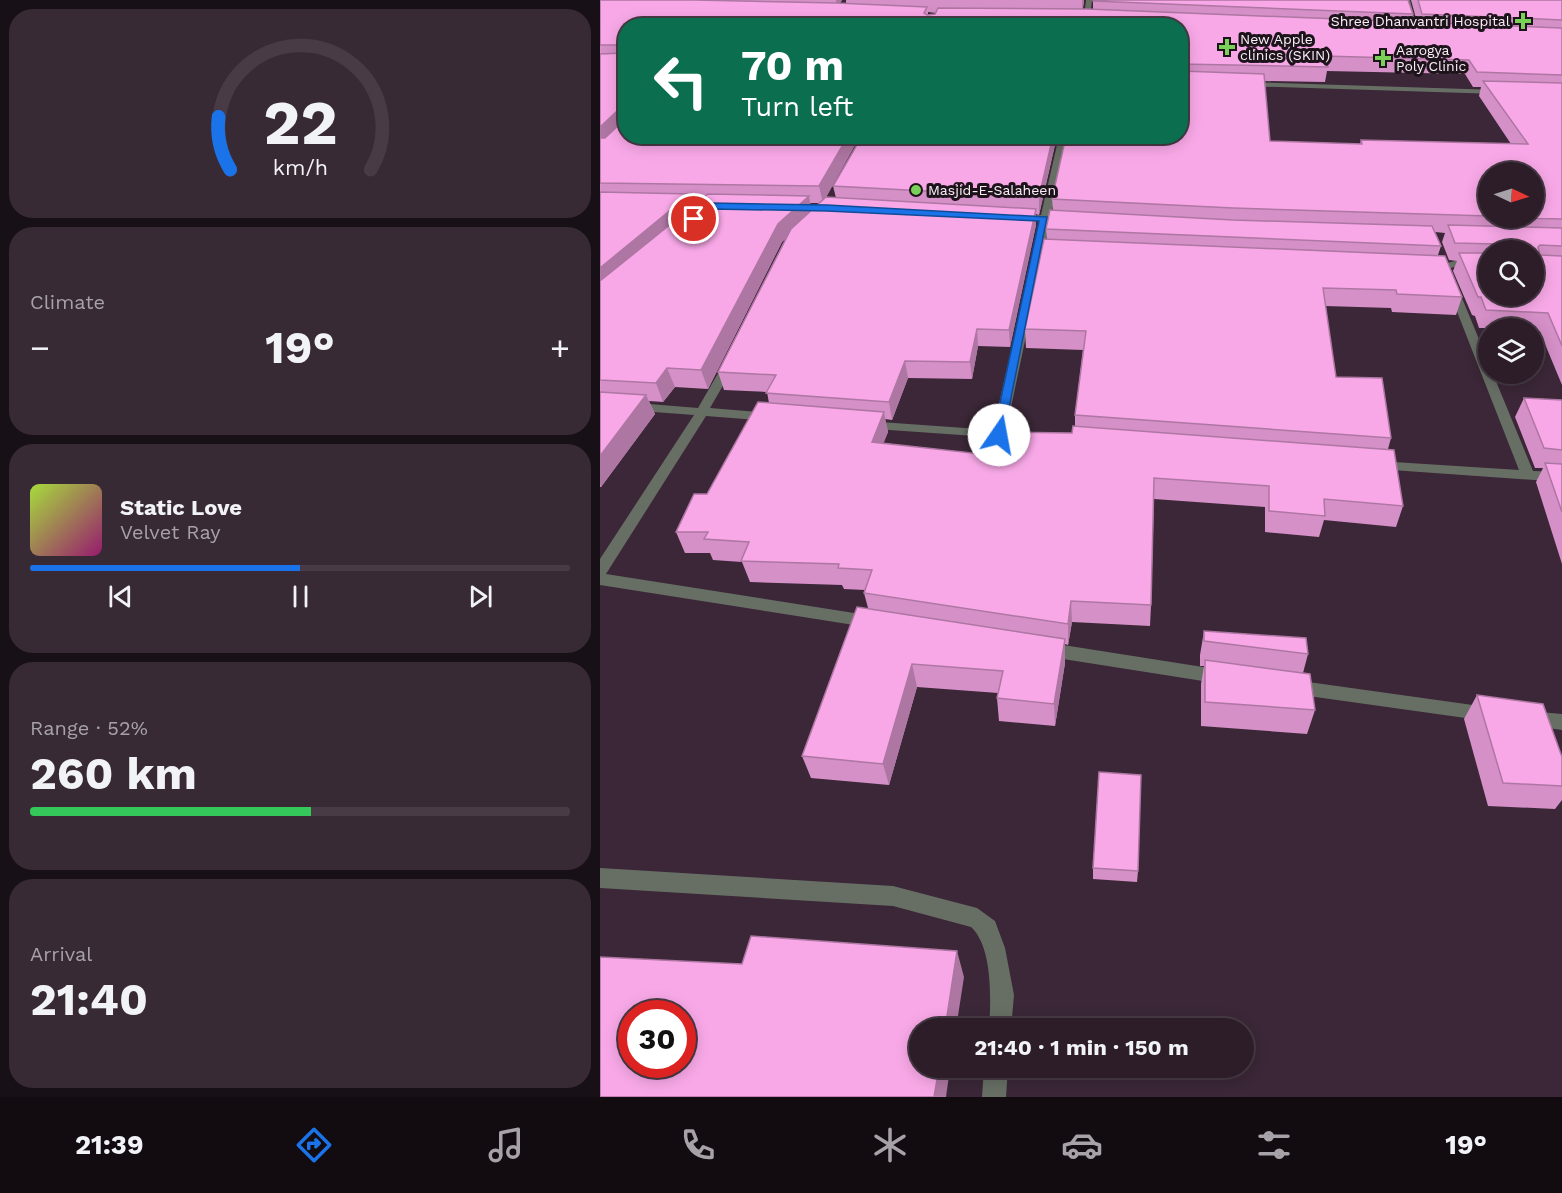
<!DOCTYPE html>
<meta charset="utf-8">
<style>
:root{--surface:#2c1d29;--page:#382a35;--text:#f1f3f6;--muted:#a6a2a8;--line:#483b46;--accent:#1a73e8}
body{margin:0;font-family:"Work Sans",sans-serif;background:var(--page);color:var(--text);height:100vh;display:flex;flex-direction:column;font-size:22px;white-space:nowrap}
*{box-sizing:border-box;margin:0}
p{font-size:20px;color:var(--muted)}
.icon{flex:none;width:33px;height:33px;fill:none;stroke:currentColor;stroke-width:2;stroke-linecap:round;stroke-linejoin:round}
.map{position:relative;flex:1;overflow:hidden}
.sheet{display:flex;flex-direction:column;gap:9px;padding:9px;background:#181017;width:600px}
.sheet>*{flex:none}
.guide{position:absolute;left:18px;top:18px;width:570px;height:126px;border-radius:24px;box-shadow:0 3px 15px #0003,0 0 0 2px var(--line);background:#0b6e4f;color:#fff;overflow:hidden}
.needle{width:39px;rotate:94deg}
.tools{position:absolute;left:878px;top:162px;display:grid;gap:12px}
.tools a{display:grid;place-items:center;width:66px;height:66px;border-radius:50%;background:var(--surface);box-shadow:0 3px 15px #0003,0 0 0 2px var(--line);font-size:30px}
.speed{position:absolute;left:18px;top:1000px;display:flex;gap:12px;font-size:30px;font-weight:700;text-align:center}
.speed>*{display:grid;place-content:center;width:78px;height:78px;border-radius:50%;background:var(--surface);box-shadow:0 3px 15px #0003,0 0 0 2px var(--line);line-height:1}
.speed .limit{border:9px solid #d22;background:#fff;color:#111}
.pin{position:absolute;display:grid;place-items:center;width:51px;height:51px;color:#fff;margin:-26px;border:3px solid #fff;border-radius:50%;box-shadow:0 2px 6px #0007}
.me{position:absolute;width:66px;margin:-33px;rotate:12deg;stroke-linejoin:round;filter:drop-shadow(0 0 4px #0008)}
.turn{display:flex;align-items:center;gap:21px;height:126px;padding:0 24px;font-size:27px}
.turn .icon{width:78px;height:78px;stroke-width:2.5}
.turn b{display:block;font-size:42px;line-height:51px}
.big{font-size:45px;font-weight:700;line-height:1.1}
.sheet .tile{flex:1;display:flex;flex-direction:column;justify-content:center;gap:9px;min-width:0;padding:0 21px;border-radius:24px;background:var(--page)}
.sheet .dial{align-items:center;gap:0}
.dial svg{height:156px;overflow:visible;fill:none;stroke:var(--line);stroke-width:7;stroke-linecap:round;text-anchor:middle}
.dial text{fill:var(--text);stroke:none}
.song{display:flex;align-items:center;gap:18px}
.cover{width:72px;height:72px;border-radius:9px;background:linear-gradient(135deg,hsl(80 70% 55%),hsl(320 70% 35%))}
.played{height:6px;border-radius:3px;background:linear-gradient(90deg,var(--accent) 50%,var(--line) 50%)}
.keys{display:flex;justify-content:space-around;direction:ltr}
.heat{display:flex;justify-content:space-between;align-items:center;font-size:33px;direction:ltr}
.charge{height:9px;border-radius:4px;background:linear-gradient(90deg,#34c759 52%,var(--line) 0)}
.trip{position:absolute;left:309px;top:1018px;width:345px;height:60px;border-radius:30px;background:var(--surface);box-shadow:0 3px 15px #0003,0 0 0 2px var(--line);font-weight:700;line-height:60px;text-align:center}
.dock{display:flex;height:96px;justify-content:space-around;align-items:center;background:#120c10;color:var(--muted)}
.dock .icon{width:42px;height:42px}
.dock .current{color:var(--accent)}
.dock b{font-size:27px;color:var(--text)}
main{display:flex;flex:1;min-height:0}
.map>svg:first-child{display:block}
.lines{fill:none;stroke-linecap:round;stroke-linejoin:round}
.minor{fill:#676f65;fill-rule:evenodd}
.wall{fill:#d590c7;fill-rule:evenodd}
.shaded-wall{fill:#ae76a2}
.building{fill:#f8a8e7;stroke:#ae76a2;stroke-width:1.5;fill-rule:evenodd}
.route{fill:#1a73e8;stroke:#114b97;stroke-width:1.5}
.poi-dot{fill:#7ad157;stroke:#1d141b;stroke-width:2}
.labels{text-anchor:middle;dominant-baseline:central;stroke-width:6;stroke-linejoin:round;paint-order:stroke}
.far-poi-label{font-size:14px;fill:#fbeef8;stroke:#1d141b;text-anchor:start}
</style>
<main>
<section class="sheet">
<div class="tile dial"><svg viewBox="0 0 100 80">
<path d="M14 69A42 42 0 1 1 86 69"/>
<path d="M14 69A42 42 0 0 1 8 42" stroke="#1a73e8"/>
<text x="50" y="56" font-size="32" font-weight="700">22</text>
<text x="50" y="72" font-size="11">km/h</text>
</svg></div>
<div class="tile"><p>Climate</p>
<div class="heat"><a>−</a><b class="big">19°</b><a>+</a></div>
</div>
<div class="tile">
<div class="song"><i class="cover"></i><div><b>Static Love</b><p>Velvet Ray</p></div></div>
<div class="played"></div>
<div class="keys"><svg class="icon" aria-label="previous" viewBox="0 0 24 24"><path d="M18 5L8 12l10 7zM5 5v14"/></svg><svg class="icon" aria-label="pause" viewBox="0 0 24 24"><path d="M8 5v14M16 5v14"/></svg><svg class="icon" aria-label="next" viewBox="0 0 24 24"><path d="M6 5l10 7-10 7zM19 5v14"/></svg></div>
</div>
<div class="tile"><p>Range · 52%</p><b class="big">260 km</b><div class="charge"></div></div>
<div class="tile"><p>Arrival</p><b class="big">21:40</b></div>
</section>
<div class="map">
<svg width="962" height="1097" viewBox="0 0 962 1097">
<rect width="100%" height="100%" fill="#3b2737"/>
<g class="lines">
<path class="minor" d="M486,0h6l-2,18 -3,2 -3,-2z
M804,0h6l8,33 -5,-1z
M646,82l252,8 4,2 -4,2 -255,-8 -1,-2z
M459,136h8l-16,80 17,1 5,3 -5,3 -18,-1 -44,209 12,2 2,3 -2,3 -157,-11 -2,-3 2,-3 5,-1 127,9 47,-209 -23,-1 -5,-3 5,-3 24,1z
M855,261l33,2v6l-33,-2 -25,5 -5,-3z
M852,283l5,3 31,75v13h5l40,97 29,1v10l-184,-13 -7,-4 7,-4 141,9 -72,-184z
M130,359l6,4 -26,45 60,5 6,4 -6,4 -64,-5 -100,158 267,42 6,2 2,4 -2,4 -6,2 -273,-43v-26l94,-144 -94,-7v-8l98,8 26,-45z
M444,642l178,28 6,2 3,5 -3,5 -6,2 -178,-28 -6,-2 -2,-5 2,-5z
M694,680l193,27 6,2 3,5 -3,5 -6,2 -193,-27 -6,-2 -3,-5 3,-5z
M928,711l34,3v16l-40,-6 -3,-5 3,-5z
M0,868l293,18 84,22 18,13 10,27 9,47 -3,34h-22c2,-28 4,-82 -18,-102l-78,-21 -293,-18z
M384,1068h24l-2,29h-24z"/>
</g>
<path class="wall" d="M0,0h242l-2,3h6v-3h238l-1,9h10v-9l320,14 -2,8h6l-6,-22h151v385l-22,-53 -7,-1v-3h-54l-4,-12 -3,-1 -19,-44 4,-10 -8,-1 -7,-18 3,-9 -10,-1 6,14 -3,9 24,42 -6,18 -64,-3 -1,-4 -66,-2 11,71 55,61 -3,11 15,57 -7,21 -72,-7 -5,17 -54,-5v-25l-111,-8 -3,106 -1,21 -78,-4 -4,23 -3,-1v19l-10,63 -56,-5 -2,-23 1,-5 -81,-6 -28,98 -78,-7 -9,-22 66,-148 -4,-15 1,-3 -21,-1 -2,-4 -92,-3 -8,-20 -29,-2 -3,-7h-25l-9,-21 31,-38 62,-91 -2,-11 -43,-2 -6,-18 68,-134 -4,4 -74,147 -33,-2 -12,15 -14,-1 6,13 -54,73h-1zM328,12l8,1 -1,1 -7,1zM580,26v110l-128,63 1,11 -7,19 1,10 -22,90 1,19 57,2 -8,65v11l-3,7 -82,22 -107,-12 5,-11 -3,-13 7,1 16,-42 64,1 6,-33 32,1 26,-122v-11l3,1 18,-79 -224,50 3,12 -11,1 35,-63h-234zM727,71l138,3 8,13h8l-2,9 32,48 -150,-4 -1,4 -90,-3 -6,-60 61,1zM888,172l45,46h-45zM92,201h7l-6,5zM210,203h10l-8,7zM888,250h45l-45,46z
M924,398l38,2v164l-26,-82 7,-14h-8l-20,-51z
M604,631l104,23 -5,19 12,37 -8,24 -106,-8v-42l3,-18h-4v-11z
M877,695l85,62v43l-7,9 -67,-3 -24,-87z
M493,868l45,3 -1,11 -44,-3z"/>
<path class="shaded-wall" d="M236,0h6l-5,8z
M482,0h2l-2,14z
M17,111l6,16 -23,24v-24z
M248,136h12l-37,67 -4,-17z
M453,136h4l-18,79v-18z
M90,194l5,17 -95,81v-24z
M209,196l3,17 -30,29 -74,147 -7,-19 77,-146z
M436,209v16l-26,122 -1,-17z
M377,329l1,17 -6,33 -2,-17z
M305,361l3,17 -16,42 -3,-18z
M67,368l8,19 -12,15 -7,-19z
M46,395l9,19 -54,73 -1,-3v-28z
M284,412l4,20 -12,31 -4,-21z
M471,601l1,21 -4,23v-21z
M465,639v24l-10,63 -1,-22z
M312,664l5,23 -28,98 -6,-21z
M357,951l7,26 -8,52h-11z
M339,1068h11l-4,29h-12z"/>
<path class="building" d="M0,0h94l142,3 91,4 -3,6 3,2 8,-1 3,-6 149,1 474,19 1,1v46l-85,-3 -8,-12 -145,-4 4,11 -148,-3v-38h-554v110h222l-29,50 -219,-3v-45h5l17,-16v-10l-5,-1 -17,16v-73l23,-1 -2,-8h-21z
M493,0h315l5,14 -320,-13z
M818,0h144v20l-140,-6z
M580,69l1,2 83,3 6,67 92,3 -1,-4 167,4 -45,-63 79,2v136l-38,-1h9v-46h-45v44l-255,-8 -181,-9 14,-63h114z
M262,136h191l-14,61 -206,-11z
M0,192l90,2 -90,74z
M108,194l101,2 -31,28 -77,146 -34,-2 -11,15 -56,-3v-99z
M226,197l210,12 -27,121 -32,-1 -7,33 -65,-1 -16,41 -123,-9 10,-18 -58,-3 73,-143z
M450,210l183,10 199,6 9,20 -395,-17z
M848,225l114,3v18l-22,-1 -2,2 2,8 22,1v90l-14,-33 -62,-3 -5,-13h-3l-19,-44h29v43h45v-46h-36l-1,-6 -41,-1z
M444,239l401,17 17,41 -65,-3 -1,-4 -73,-2 13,89 46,1 9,60 -316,-23 11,-84 -61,-2z
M0,392l46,3 -46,61z
M924,398l38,2v50l-18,-2z
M158,402l126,10 -12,30 118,13 3,-23 79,1 1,-7 321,24 9,56 -79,-7 1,17 -56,-5v-25l-115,-8 -3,127 -80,-4 -3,23 -204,-31 8,-23 -34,-2 1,-4 -98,-3 8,-19 -45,-3 4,-7h-32l18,-38h13z
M945,463l17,1v48z
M257,607l208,32 -11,65 -57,-6 6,-27 -91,-7 -29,100 -81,-8z
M604,631l102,7 2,16 -104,-13z
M605,660l105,14 5,36 -110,-8z
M877,695l66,9 19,53v29l-59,-3z
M499,772l42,3 -3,96 -45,-3z
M151,936l206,15 -12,78h-25v39h19l-5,29h-334v-140l142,7zM32,1014h50v51h-50z"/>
<path class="route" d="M110,203l117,2 220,12 -44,221h-8l-2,-3 46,-214 -212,-10 -115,-2 -15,12h-6v-3z"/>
<g class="poi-dot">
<path d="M920 12h6v6h6v6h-6v6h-6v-6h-6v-6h6z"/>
<path d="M624 38h6v6h6v6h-6v6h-6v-6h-6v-6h6z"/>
<path d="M780 49h6v6h6v6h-6v6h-6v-6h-6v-6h6z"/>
<circle cx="316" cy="190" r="6"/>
</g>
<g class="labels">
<g class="far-poi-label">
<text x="910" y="21" text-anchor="end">Shree Dhanvantri Hospital</text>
<text x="640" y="39">New Apple<tspan x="640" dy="16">clinics (SKIN)</tspan></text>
<text x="796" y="50">Aarogya<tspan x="796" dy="16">Poly Clinic</tspan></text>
<text x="328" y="190">Masjid-E-Salaheen</text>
</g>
</g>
</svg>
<div class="tools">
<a><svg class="needle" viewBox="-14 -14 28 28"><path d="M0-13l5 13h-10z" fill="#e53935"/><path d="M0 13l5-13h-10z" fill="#a6a2a8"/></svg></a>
<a><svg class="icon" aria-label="search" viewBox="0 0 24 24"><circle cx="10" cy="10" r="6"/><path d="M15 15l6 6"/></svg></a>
<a><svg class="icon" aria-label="layers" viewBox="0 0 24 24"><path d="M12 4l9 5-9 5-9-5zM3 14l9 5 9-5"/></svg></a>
</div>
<div class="speed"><div class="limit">30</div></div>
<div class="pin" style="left:94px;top:219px;background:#d93025"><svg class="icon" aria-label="arrive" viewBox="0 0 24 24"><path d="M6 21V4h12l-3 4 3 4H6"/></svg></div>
<svg class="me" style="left:399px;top:435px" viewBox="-20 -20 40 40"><circle r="19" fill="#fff"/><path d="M0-13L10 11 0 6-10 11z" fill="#1a73e8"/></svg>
<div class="trip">21:40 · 1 min · 150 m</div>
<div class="guide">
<div class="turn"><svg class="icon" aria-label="left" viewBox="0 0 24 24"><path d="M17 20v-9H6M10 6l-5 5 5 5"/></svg><div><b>70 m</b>Turn left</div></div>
</div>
</div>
</main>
<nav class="dock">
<b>21:39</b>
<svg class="icon current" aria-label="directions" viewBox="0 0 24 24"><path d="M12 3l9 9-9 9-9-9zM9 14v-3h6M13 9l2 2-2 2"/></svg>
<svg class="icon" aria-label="music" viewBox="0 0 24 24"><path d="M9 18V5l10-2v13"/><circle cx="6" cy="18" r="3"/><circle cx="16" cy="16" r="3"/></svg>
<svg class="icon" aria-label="phone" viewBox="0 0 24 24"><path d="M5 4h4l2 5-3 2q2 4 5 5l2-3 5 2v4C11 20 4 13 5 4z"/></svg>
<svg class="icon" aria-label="climate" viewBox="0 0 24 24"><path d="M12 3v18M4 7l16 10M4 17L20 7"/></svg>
<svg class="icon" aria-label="car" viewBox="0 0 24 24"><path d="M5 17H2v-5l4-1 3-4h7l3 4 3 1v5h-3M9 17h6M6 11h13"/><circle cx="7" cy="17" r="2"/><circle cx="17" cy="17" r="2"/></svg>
<svg class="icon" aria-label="filters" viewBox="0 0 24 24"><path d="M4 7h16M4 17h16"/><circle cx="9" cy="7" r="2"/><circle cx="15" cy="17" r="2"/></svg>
<b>19°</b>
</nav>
